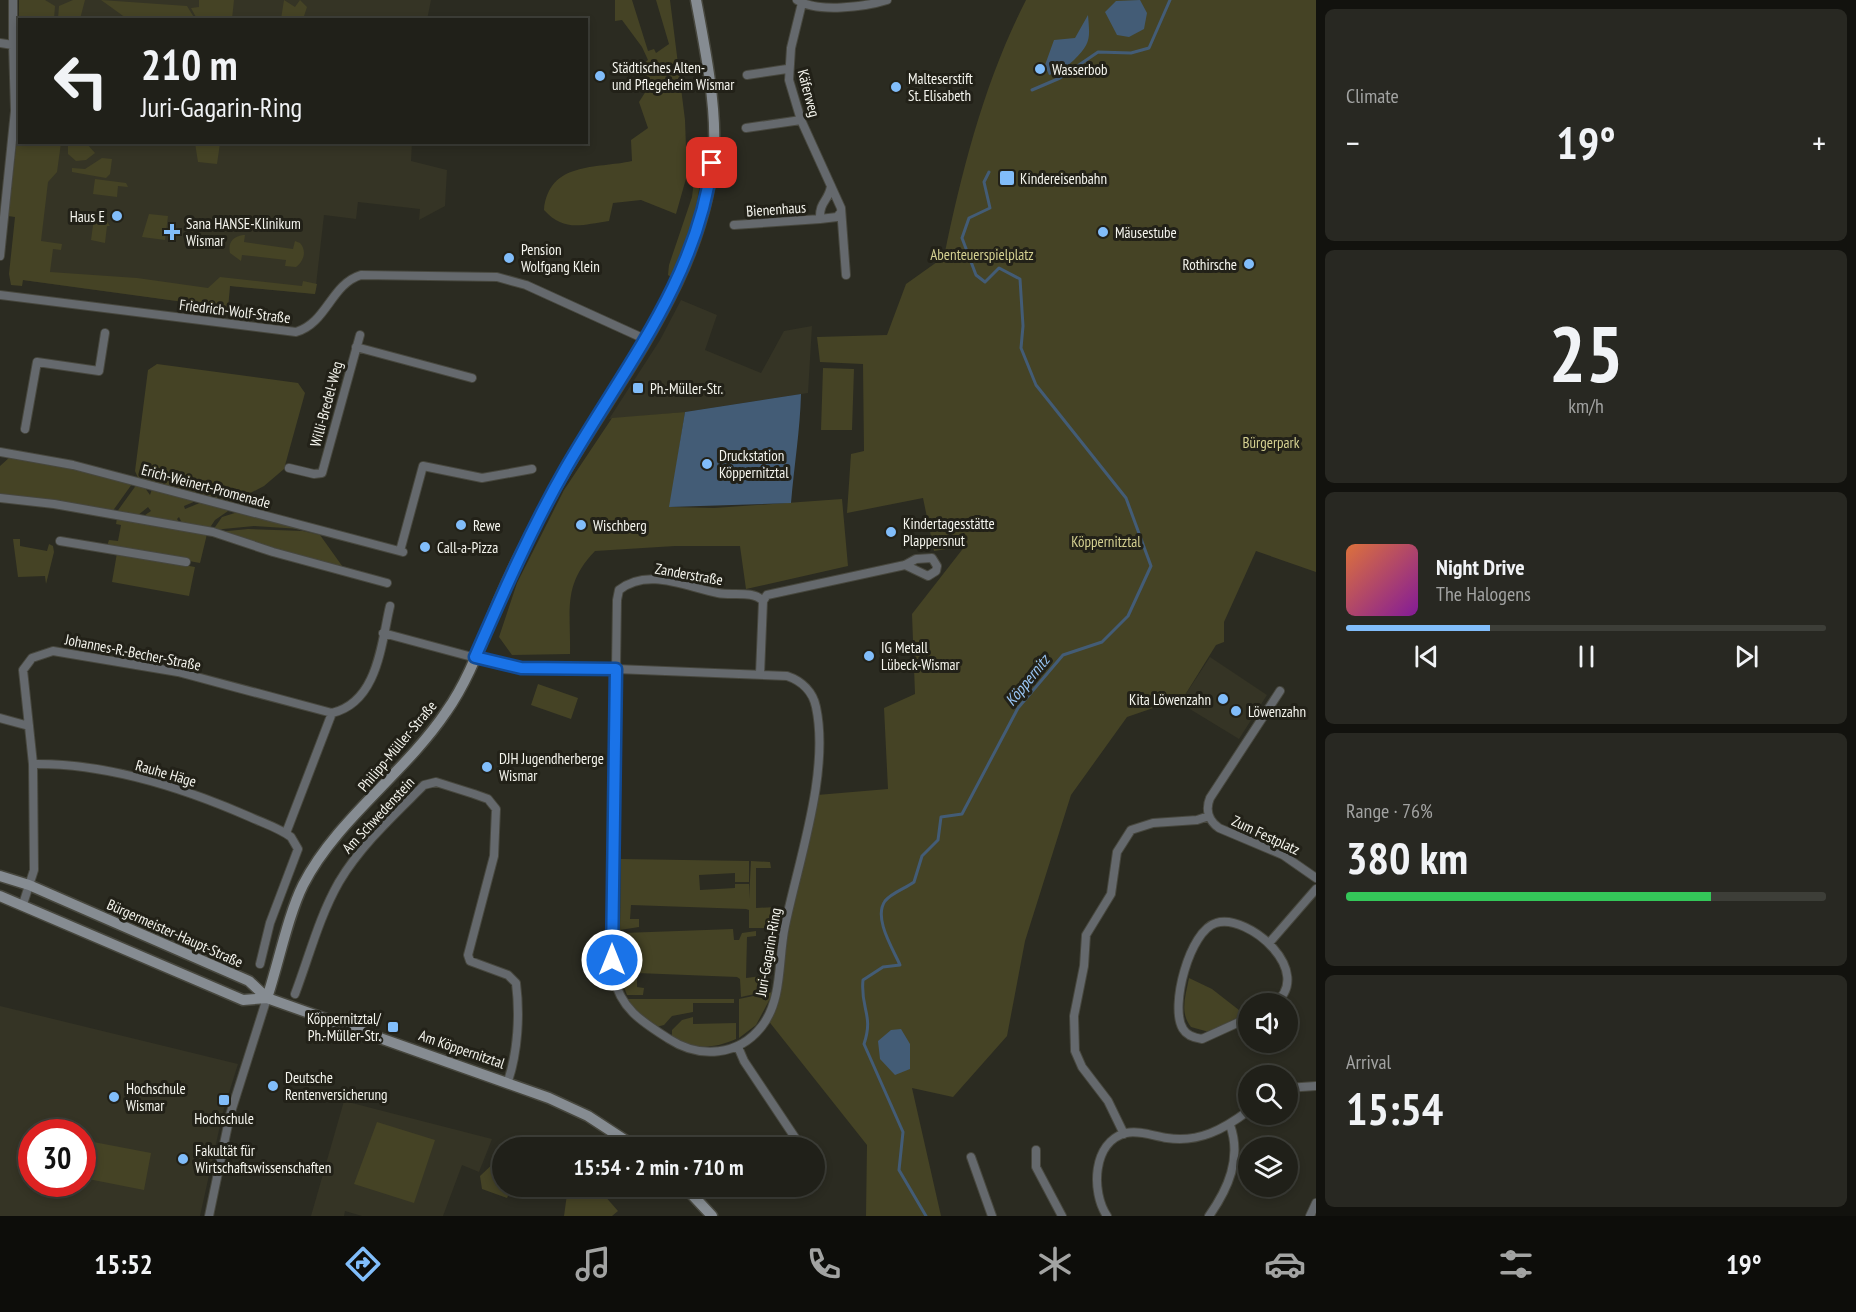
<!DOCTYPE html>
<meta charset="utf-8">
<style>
:root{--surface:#202019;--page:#282822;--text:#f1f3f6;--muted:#a2a3a2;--line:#3d3e38;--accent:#81bdfa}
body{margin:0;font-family:"PT Sans Narrow",sans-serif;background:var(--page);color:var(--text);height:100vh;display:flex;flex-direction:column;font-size:22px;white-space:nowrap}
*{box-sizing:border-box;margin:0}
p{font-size:20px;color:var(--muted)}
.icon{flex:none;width:33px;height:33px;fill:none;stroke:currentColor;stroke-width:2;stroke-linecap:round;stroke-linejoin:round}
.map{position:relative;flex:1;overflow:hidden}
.sheet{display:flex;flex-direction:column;gap:9px;padding:9px;background:#12120e;width:540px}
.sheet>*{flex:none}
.guide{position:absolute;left:18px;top:18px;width:570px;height:126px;border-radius:0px;box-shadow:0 3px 9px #0003,0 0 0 2px var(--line);background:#202019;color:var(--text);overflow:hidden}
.tools{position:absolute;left:1238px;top:993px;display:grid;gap:12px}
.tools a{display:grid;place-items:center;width:60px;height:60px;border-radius:50%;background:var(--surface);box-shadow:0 3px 9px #0003,0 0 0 2px var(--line);font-size:30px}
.speed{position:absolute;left:18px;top:1119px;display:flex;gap:12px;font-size:30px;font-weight:700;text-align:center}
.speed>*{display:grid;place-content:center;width:78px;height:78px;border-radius:50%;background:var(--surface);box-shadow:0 3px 9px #0003,0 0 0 2px var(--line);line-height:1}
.speed .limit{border:9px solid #d22;background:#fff;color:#111}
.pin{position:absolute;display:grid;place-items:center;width:51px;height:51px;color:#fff;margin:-26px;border-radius:12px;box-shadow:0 3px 9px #0006}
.me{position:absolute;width:66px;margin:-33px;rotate:0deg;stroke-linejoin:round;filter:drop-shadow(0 0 4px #0008)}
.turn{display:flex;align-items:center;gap:21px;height:126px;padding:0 24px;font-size:27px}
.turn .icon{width:78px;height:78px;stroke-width:2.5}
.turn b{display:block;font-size:42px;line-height:51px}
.big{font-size:45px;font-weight:700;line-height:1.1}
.sheet .widget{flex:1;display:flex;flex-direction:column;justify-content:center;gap:9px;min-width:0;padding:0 21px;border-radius:9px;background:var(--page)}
.sheet .dial{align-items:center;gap:0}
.dial b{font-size:78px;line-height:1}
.song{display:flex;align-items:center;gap:18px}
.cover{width:72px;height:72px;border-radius:9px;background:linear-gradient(135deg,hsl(20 70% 55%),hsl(290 70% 35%))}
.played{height:6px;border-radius:3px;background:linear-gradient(90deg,var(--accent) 30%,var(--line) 30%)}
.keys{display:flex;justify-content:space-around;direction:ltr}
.heat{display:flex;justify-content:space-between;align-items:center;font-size:33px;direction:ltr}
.charge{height:9px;border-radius:4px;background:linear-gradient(90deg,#34c759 76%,var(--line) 0)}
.trip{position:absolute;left:492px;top:1137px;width:333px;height:60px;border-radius:30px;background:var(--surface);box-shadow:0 3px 9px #0003,0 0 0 2px var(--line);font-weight:700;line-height:60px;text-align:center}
.menu{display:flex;height:96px;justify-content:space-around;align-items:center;background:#0d0d0a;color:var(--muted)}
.menu .icon{width:42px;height:42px}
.menu .current{color:var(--accent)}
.menu b{font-size:27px;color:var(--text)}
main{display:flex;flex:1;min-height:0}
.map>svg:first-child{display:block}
.built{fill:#353425;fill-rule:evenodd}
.green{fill:#454325}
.water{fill:#435c76}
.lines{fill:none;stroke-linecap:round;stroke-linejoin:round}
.stream{stroke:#435c76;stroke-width:3}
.street-casing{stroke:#47473e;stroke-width:10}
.secondary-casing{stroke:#47473e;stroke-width:13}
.street{stroke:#65696d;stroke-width:8}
.secondary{stroke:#868c92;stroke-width:10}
.route-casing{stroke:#114b97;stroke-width:15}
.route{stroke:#1a73e8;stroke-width:10}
.poi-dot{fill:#81bdfa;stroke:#222118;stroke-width:2}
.labels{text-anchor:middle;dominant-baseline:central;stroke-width:6;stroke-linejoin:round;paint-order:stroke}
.poi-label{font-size:15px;fill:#f5f5ee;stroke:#222118;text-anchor:start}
.street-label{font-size:15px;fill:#f5f5ee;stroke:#222118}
.park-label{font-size:15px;fill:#d4d091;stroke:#222118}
.water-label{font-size:16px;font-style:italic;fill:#99c6f5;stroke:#222118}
</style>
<main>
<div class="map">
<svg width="1316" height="1216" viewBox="0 0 1316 1216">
<rect width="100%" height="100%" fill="#2b2b21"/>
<path class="built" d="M30,0h401l-4,20h-398z
M32,143h380l-1,18 36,9 -2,36 -26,14 1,-11 -62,-7 -2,17 -32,-4 -9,79 -85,-8 -2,22 -206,-28z
M681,300l36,15 -12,35 56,23 23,-42 28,-5 -4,67 -123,19 -76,7 51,-79z
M1210,657l57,38 -28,44 -59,-36z
M0,1006l238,58 -15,48 -23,104h-200zM32,1132h50v52h-50z
M344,1101l148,38 -13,33 -17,-7 -19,51h-81l-17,-5 -1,5h-33z"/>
<path class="green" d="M19,0h26l10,6 -1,13 -34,1v122l41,1 -4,29 -9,10 -7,59 21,3 -1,6 -8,-1 -3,23 87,6 71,10 12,-11 82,9 1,-5 14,3 -2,10 -85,-8 -2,22 -205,-28 -1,6 -11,-1 -2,-11 6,-57 -7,-1 10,-85z
M73,0h12l-5,19h-22l1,-13z
M101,0l86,6 8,13 -69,-1z
M199,0h35l-2,19h-35l-6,-11 8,-1z
M284,0l11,7 5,-7 7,7 -4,12h-22z
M615,0h17l16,51 6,-2 2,4 13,-9 -13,-44h14l15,120 2,55 -11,39 -35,-14 -28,3 -4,18c-28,4 -45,11 -65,-11 5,-49 52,-41 88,-49l-1,-21 17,-12 -9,-26 7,-11 -4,-26 6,-5 -6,-13 -20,-27 -7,1z
M1026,0h290v572l-60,-21 -32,71v20l-8,3 -36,58 -21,3 -32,11 -56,78 -46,146 -18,95 -54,61 -41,-9 29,128h-75l1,-71 -100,-126 5,-24 -16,30 -17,13v-39l34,-7 44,-197 71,-6 -4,-81 31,-14 -3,-80 53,-68 -31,5 -11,-53 -76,15 4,-59 13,-3 -1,-87 -43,-2 -3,-25 70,-2 19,-51 38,-27c18,-88 41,-177 82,-257z
M68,143h18l9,10 -9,7 -10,1 -8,-7z
M195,143h25l-3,21 -19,-2z
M102,158l10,1 -2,15 -4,4 -34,-6v-4l13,1z
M95,179l31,4 2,4 -10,-1 -1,11 -24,-3z
M694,181h6c-2,22 -13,82 -29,96l-3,-2 1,-10 23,-68z
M149,214l19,2 -3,24 -23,-3z
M94,218l12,2 4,6h-3l-2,17 -14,-3z
M243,235h2l-1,7 49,7 2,-8 5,2c7,8 4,18 -4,24l-11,-1 1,-6 -44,-5 -1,6 -11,-8c-2,-10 2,-16 13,-18z
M157,364l141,19 7,10 -21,76 -20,17 -33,17 -92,-23 -4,-9 13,-101z
M823,368l31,1 -2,61h-31z
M685,412l-15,95 44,1 128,-9 6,67 -102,23 -6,-43h-65l-80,5c-33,34 -24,60 -25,103l-58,1 -13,-18 18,-54 47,-93 48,-72z
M10,457l53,9 69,18 -20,28 -112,-17v-29z
M137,484l6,1 7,10 2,-6 44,12 -12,5 1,3 17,-7 29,7 -16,11 -6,9 -26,-4 -4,-8 -2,2 3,5 -38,-7 9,-6 -3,-4 -11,9 -21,-3z
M238,512l63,17 -47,-3 -41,4 9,-13z
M117,518l90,16 -7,29 -93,-17 2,-6 9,1 3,-16 -5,-1z
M248,529l55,2 17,4 25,35 -127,-38z
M13,539h7v7l27,5 2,-7 4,2 1,6 -8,32 -1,-8 -27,1z
M117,553l78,14 -6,29 -77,-14z
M538,684l40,14 -7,21 -40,-14z
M621,859l128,2v21h-14v-9l-36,2 1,15 35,-2v-4h14v15l2,-38 19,1 1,6h-15v40l21,-1 -3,21h-25v-18l-3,-1 -115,-4 -1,14h9v8l-19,3z
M733,929l1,11h5l3,-7 14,-2v5l-9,1 -1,41 23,-3 -1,16 -27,6 -1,-18 -3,-2 -100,-4v14l7,1 -1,7h-16c-7,-17 -14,-47 -4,-62z
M1189,978l23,11 32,25 -35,18 -18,-5c-12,-15 -5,-32 -2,-49z
M626,999h108v4h-41v9l-21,4 -8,9 -8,2 -18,-13z
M693,1017v7l43,-1v16c-23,10 -42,11 -64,-2v-7l10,-10z
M377,1122l58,18 -21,63 -60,-19z
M83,1140l68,13 -7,37 -61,-12z
M498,1159l4,8v19l10,1 -5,11 -25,-9 -2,-13z
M568,1187h29l21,24 -6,5h-48z"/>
<path class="water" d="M1140,0l7,13 -3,16 -15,8 -12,-2 -12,-23 11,-11z
M1088,15c2,24 3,28 -14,45 -9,8 -13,12 -25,15l-4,-10 9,-25 21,-2z
M801,394c-1,37 -7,72 -10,109l-122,4 16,-95z
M901,1029l9,15v25l-15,6 -15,-16 -2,-18 13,-11z"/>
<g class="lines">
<path class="stream" d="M1032,90l28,-12 38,-26 33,1 18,-5 21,-48
M926,1216l-27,-46 4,-38 -39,-88c10,-29 -4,-36 -1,-64l20,-13 17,-2c-7,-16 -27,-47 -15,-64 6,-8 21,-13 29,-19l8,-26 16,-16 3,-23 21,-3 56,-106 45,-53 39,-13 26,-26 23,-50 -25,-68 -90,-113 -15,-37 2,-22 -3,-47 -21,-11 -14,14 -9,-7 -14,-37 7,-20 21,-10 -6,-26 5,-10"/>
<g class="street-casing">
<path id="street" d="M797,0c20,13 68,7 90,0
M802,3l-11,45 -2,32 12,40 40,88 5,67
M0,43l13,2v-45
M747,75l40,-6
M746,128l55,-8
M831,186c-2,15 -12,15 -11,33l17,-2 4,-5
M734,225l86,-6
M0,256l15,-145 -2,-66
M0,295l296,37c31,-9 35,-48 65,-57l136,2 29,8 121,55
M356,347l116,31
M25,429l12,-67 62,9 6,-38
M0,452l73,13 330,87
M289,468l25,6 8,-1 38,-138
M0,498l54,6 159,28 60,20 114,31
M60,541l126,21
M400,551l23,-85 59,12 50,-9
M383,633l119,32 46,4h68c0,77 -5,155 -5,232 1,24 -2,52 3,76 6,32 30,46 55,62 31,20 70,17 93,-13 21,-27 16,-68 23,-100 13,-64 45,-154 31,-219 -3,-15 -14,-26 -29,-31l-171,-7 1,-69 2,-10c29,-23 67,-3 99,3 14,3 35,-3 45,8
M760,674l3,-73 4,-6 138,-30 11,-6 16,-1 5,8 -1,5 -8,5 -23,-11
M1280,691l-70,107c-5,12 -1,23 9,30l64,27 33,23
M0,718l29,8
M33,764c72,-1 151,24 217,53 13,6 29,11 41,20l7,12 -28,74 -10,41
M286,833l46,-120
M23,904l11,-34 -1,-106 -10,-94 9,-12 21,-7 125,21 154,41c46,-11 49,-69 58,-107
M1270,942l46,-53
M295,994c14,-37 24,-77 44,-112 22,-37 55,-67 85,-97l12,-3 38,12 14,5 8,10 -2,47 -26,99 2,6 38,14 8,8c4,31 2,68 -8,98
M1248,1018l-46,21c-7,-1 -15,-3 -19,-10 -14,-22 7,-99 33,-106 33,-10 100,50 58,81
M738,1047l6,14 58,87
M1287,1088l29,-2
M1124,1134l-16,-33 -26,-34 -7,-16 -1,-35 10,-50 2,-31 25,-41 6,-42 14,-22 22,-7 44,-3 12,-4
M1036,1150v17l26,49
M971,1157l21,59
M209,1216l21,-101 37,-117
M1107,1216c-16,-24 -15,-74 19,-83 13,-3 28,3 41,5 32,5 57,-9 81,-27
M1209,1216c19,-27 33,-58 21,-91
M1310,1216l6,-13"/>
</g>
<g class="secondary-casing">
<path id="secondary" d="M0,876l29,9 220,96 18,17 282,100 39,18 49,32
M0,896l243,104 24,-2
M267,998c11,-33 21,-83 36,-113 33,-65 102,-112 143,-173 24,-34 37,-74 53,-112 13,-31 29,-62 45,-91 60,-115 165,-228 170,-364 2,-43 -10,-102 -18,-145
M684,1186l28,30"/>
</g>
<use href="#street" class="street"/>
<use href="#secondary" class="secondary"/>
</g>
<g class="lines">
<g class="route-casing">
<path id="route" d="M612,960l4,-291 -95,-1 -46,-11c28,-64 56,-128 91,-189 57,-99 131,-188 146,-305"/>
</g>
<use href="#route" class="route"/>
</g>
<g class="poi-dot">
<circle cx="1040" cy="69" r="6"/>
<circle cx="600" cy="76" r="6"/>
<circle cx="896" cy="87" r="6"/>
<rect x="999" y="170" width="16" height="16" rx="3"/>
<circle cx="117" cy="216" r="6"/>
<path d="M169 223h6v6h6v6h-6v6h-6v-6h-6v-6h6z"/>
<circle cx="1103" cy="232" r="6"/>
<circle cx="509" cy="258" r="6"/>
<circle cx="1249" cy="264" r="6"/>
<rect x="632" y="382" width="12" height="12" rx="3"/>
<circle cx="707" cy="464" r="6"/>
<circle cx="461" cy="525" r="6"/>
<circle cx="581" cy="525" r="6"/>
<circle cx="891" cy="532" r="6"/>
<circle cx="425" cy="547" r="6"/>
<circle cx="869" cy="656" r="6"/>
<circle cx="1223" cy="699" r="6"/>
<circle cx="1236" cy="711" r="6"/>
<circle cx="487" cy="767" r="6"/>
<rect x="387" y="1021" width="12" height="12" rx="3"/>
<circle cx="273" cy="1086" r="6"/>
<circle cx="114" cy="1097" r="6"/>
<rect x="218" y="1094" width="12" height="12" rx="3"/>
<circle cx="183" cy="1159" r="6"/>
</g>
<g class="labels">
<g class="poi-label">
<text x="612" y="67">Städtisches Alten-<tspan x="612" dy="17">und Pflegeheim Wismar</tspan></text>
<text x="1052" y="69">Wasserbob</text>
<text x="908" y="78">Malteserstift<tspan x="908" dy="17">St. Elisabeth</tspan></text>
<text x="1020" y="178">Kindereisenbahn</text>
<text x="105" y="216" text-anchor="end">Haus E</text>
<text x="186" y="223">Sana HANSE-Klinikum<tspan x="186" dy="17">Wismar</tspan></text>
<text x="1115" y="232">Mäusestube</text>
<text x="521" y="249">Pension<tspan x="521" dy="17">Wolfgang Klein</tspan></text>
<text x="1237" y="264" text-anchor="end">Rothirsche</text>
<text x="650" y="388">Ph.-Müller-Str.</text>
<text x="719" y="455">Druckstation<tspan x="719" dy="17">Köppernitztal</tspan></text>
<text x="903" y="523">Kindertagesstätte<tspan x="903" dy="17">Plappersnut</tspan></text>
<text x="473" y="525">Rewe</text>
<text x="593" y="525">Wischberg</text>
<text x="437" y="547">Call-a-Pizza</text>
<text x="881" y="647">IG Metall<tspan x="881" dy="17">Lübeck-Wismar</tspan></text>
<text x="1211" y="699" text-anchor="end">Kita Löwenzahn</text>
<text x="1248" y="711">Löwenzahn</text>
<text x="499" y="758">DJH Jugendherberge<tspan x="499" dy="17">Wismar</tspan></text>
<text x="381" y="1018" text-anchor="end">Köppernitztal/<tspan x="381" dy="17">Ph.-Müller-Str.</tspan></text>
<text x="285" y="1077">Deutsche<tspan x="285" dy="17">Rentenversicherung</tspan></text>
<text x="126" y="1088">Hochschule<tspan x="126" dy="17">Wismar</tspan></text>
<text x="224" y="1118" text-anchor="middle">Hochschule</text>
<text x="195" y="1150">Fakultät für<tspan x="195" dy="17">Wirtschaftswissenschaften</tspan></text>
</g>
<g class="street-label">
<text transform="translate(809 93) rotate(75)">Käferweg</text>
<text transform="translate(776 209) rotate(-4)">Bienenhaus</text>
<text transform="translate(235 311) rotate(7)">Friedrich-Wolf-Straße</text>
<text transform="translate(326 404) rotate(-75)">Willi-Bredel-Weg</text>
<text transform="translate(206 486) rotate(15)">Erich-Weinert-Promenade</text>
<text transform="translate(689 574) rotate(10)">Zanderstraße</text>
<text transform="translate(133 652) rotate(11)">Johannes-R.-Becher-Straße</text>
<text transform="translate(397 746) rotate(-50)">Philipp-Müller-Straße</text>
<text transform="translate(166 773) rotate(16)">Rauhe Häge</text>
<text transform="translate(378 815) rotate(-47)">Am Schwedenstein</text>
<text transform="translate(1266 835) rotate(25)">Zum Festplatz</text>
<text transform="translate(175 933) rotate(24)">Bürgermeister-Haupt-Straße</text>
<text transform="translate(768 952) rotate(-80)">Juri-Gagarin-Ring</text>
<text transform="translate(462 1049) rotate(19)">Am Köppernitztal</text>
</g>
<g class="park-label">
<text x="982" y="254">Abenteuerspielplatz</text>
<text x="1271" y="442">Bürgerpark</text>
<text x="1106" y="541">Köppernitztal</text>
</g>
<g class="water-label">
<text transform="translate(1027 680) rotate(-51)">Köppernitz</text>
</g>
</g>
</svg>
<div class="tools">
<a><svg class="icon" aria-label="sound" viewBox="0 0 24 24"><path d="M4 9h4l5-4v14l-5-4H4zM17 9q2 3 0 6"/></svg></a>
<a><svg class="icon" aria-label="search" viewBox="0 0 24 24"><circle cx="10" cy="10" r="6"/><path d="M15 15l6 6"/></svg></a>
<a><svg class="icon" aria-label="layers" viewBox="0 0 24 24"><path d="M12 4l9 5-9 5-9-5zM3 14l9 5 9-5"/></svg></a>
</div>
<div class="speed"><div class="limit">30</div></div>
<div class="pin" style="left:712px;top:163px;background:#d93025"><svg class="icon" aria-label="arrive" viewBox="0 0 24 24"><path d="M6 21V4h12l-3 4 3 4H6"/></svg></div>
<svg class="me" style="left:612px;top:960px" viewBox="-20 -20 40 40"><circle r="17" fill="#1a73e8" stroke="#fff" stroke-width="3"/><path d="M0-11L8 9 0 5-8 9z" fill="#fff"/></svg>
<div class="trip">15:54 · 2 min · 710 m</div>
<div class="guide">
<div class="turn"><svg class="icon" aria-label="left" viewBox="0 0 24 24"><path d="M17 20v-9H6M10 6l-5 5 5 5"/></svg><div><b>210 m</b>Juri-Gagarin-Ring</div></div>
</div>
</div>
<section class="sheet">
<div class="widget"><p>Climate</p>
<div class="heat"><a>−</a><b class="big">19°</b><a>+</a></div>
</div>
<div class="widget dial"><b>25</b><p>km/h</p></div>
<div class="widget">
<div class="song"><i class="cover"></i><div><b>Night Drive</b><p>The Halogens</p></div></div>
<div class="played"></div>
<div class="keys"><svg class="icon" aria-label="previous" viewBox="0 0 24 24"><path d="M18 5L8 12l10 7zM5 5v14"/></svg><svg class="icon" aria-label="pause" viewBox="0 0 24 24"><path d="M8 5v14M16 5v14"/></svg><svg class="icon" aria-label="next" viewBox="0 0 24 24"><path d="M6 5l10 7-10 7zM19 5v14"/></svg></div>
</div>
<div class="widget"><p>Range · 76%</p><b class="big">380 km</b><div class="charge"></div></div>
<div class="widget"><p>Arrival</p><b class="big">15:54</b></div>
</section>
</main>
<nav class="menu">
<b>15:52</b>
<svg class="icon current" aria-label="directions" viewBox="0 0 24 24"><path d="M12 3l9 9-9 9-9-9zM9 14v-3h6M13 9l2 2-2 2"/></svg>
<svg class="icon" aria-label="music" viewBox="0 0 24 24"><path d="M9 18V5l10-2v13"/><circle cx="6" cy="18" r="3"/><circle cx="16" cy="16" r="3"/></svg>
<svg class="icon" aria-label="phone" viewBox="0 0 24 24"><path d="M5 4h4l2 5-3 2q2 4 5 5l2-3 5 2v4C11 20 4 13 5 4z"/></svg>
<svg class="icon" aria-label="climate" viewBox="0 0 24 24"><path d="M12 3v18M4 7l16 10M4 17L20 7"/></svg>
<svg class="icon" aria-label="car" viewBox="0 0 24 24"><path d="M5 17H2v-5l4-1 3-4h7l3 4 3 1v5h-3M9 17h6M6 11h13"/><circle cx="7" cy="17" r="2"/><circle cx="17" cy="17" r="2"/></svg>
<svg class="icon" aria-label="filters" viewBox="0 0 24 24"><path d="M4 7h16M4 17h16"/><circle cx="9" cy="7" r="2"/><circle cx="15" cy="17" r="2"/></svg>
<b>19°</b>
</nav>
